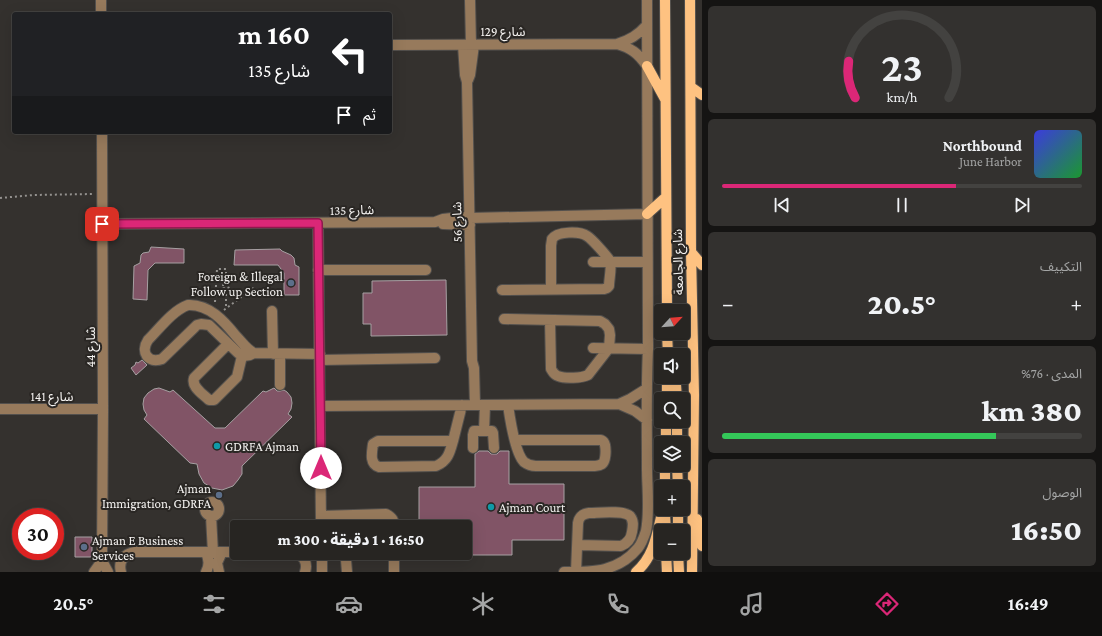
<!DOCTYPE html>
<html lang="ar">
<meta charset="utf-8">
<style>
:root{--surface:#272522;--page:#33312f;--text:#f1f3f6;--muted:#a4a5a5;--line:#434240;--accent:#db2777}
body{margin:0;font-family:"Crimson Pro","Noto Sans Arabic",serif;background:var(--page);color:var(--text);direction:rtl;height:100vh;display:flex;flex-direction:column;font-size:15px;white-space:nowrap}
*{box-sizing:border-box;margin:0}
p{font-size:13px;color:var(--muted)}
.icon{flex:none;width:22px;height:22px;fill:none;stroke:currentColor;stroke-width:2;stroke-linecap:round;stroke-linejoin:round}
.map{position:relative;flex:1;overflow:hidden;direction:ltr}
.side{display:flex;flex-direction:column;gap:6px;padding:6px;background:#151413;width:400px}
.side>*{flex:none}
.banner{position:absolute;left:12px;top:12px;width:380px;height:122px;border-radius:4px;box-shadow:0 4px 16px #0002,0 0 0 1px var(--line);direction:rtl;background:#202124;color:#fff;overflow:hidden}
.needle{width:26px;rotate:64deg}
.buttons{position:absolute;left:654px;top:304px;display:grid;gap:8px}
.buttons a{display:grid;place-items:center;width:36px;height:36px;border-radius:4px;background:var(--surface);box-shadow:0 4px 16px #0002,0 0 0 1px var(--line);font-size:20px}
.speed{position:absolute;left:12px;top:508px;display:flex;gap:8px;font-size:20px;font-weight:700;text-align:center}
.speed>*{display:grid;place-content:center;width:52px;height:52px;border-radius:50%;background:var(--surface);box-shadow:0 4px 16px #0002,0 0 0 1px var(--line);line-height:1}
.speed .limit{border:6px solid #d22;background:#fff;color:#111}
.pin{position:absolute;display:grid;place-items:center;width:34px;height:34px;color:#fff;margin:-17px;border-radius:8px;box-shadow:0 2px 6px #0006}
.me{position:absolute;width:44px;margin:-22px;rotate:0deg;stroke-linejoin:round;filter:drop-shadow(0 0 3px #0008)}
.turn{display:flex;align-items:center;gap:14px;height:84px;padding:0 16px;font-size:18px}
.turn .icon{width:52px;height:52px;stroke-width:2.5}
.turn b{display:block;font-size:28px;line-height:34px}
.then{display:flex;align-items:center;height:38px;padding:0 16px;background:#0003;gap:8px;font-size:15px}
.big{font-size:30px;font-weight:800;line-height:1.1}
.side .card{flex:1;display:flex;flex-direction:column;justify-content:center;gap:6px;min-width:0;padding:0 14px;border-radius:6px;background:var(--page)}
.side .dial{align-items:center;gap:0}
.dial svg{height:104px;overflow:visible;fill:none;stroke:var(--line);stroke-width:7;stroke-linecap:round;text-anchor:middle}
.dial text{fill:var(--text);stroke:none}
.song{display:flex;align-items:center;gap:12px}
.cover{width:48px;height:48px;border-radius:6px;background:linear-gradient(135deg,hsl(240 70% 55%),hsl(130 70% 35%))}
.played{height:4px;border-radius:2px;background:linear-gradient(90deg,var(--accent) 65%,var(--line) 65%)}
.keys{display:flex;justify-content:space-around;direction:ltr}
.heat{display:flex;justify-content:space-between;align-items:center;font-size:22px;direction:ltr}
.charge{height:6px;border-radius:3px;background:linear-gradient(90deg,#34c759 76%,var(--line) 0)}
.trip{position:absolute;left:230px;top:520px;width:242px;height:40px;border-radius:4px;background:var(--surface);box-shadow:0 4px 16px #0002,0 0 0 1px var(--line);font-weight:800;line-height:40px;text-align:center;direction:rtl}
.tabs{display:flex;height:64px;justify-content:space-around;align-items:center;background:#100f0e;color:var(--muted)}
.tabs .icon{width:28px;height:28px}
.tabs .active{color:var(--accent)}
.tabs b{font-size:18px;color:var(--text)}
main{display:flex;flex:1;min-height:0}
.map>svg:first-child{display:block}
.building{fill:#815466;stroke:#a6a0a2}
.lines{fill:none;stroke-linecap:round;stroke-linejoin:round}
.minor-casing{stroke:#53504d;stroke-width:12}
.major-casing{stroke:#53504d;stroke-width:12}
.path{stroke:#94928f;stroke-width:2;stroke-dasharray:2 3;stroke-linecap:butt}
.minor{stroke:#977a5c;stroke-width:10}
.major{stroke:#fec281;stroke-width:10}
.route-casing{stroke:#8e194d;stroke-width:10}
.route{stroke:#db2777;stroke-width:7}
.service-dot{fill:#5c6f8a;stroke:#2a2724;stroke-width:1.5}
.culture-dot{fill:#0f9aa8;stroke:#2a2724;stroke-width:1.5}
.labels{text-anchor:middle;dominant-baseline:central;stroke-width:4;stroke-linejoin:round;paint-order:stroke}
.street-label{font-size:13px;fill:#f5f3f1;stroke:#2a2724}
.poi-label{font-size:13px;fill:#f5f3f1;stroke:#2a2724;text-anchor:start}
</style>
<main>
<section class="side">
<div class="card dial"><svg viewBox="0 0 100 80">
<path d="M14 69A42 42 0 1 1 86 69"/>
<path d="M14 69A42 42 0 0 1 9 41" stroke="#db2777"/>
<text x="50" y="56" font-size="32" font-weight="700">23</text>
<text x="50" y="72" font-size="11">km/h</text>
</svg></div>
<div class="card">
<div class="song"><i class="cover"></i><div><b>Northbound</b><p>June Harbor</p></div></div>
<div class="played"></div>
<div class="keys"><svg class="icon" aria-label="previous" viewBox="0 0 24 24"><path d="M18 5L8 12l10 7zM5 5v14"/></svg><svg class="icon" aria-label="pause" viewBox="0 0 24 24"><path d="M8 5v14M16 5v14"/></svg><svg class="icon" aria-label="next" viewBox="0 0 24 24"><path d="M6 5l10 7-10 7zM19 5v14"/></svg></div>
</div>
<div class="card"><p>التكييف</p>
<div class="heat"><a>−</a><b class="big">20.5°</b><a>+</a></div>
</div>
<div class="card"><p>المدى · 76%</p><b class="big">380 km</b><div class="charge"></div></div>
<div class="card"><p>الوصول</p><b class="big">16:50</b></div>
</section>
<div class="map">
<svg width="702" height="572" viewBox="0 0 702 572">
<rect width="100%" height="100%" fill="#34312e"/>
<path class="building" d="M151,247l33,2v14h-29l-7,7 -1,30 -14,-1 1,-33 6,-3 1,-8 2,-2 6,-1z
M280,249l2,2 9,4 3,3 1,7 4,2v28h-15v-22l-6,-8h-44l1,-15z
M446,280l1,55 -76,1v-12h-8v-31h9v-12z
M142,360l5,5 -11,10 -5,-7 4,-3 1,-3 2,1z
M159,388l11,4 3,-2 42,38h10l38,-37 3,1 8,-4 3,3h3l4,-1 3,2 4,5 1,6 -1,6 -3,5 4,3 -50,49v8l-4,6 -5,6 -11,4 -10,-2 -8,-5 -5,-9 -2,-10 -7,-1 -46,-44 3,-4 -3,-5 -1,-6 1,-6 4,-5 6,-4z
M479,451h9l3,3h6l3,-3h9v33h55v56h-52v15h-44v-10h-3v-18h-46v-40h56v-33z
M75,537h17v20h-17z"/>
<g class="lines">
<g class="minor-casing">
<path id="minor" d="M101,0v14
M470,0l1,45
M617,44c14,4 21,9 30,22
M390,45l227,-1c13,-4 21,-9 30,-19
M463,45l2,30 2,7 5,279 2,7 1,37
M468,80l2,-5 4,-30
M102,132l1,277 -1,152 6,11
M470,218l177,-4
M318,223l3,304
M102,224l333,-2 8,-3 27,-3
M443,224l27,1
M593,262h54
M318,270h108
M502,290l102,-1 3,-1 2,-2c0,-6 3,-20 1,-25 -3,-5 -18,-22 -23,-25 -7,-5 -30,-5 -35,3 0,1 -1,6 -1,7v44
M188,305c21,-1 36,16 48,31 6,6 10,13 18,17 -6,4 -10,4 -16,0l-29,-28 -8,-1 -4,1 -35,34c-14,5 -22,-7 -14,-19 12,-12 24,-29 40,-35z
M272,311l1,43
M504,319l96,2 5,3 4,5 1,6 -1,13 -21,27c-6,3 -23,4 -30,1 -4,-1 -5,-4 -7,-7l-1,-49
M228,344l-34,34c-3,9 9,16 15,22h5l23,-23 5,-21
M593,348l55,1
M254,353l66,1
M320,360l115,-2
M280,385v-31
M619,404l11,-5 16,-10
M508,405c2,14 7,48 16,57 4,3 7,4 12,4h59c3,0 4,0 7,-2 4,-3 4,-14 3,-19 -1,-4 -2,-4 -4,-5h-86
M321,406l298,-2 16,7 12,9
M0,409h103
M484,431l1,-26
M453,441c-3,11 -5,20 -17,25l-57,1c-10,-3 -7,-15 -6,-23l5,-3h75l9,-36
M473,448v-13l1,-4h18l1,2 1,15
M205 509a7 7 0 1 1 14 0a7 7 0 1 1-14 0Z
M211,516l2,37
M321,516l65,-2c6,3 8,6 8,13
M206,553c3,6 4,12 0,19
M294,553c10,2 14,10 11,19
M322,553v19
M394,553v19
M94,572l8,-11
M121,572c-3,-11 3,-18 14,-20h102
M219,572l-2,-9 5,-11
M347,572l-1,-12 2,-7
M564,572c30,0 54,0 74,-24 4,-5 6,-11 8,-17 4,-20 1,-43 1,-63 0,-40 -1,-79 1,-119l-1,-349
M576,572l2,-49c1,-6 4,-9 11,-10 9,0 34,-3 41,3 4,5 3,10 2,16 -1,7 -4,11 -11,14l-43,-1"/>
</g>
<g class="major-casing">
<path id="major" d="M665,0l2,311
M690,0l1,252 3,143 -2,177
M647,66l18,33
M691,87l11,8
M647,214l19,-17
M691,252l11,13
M667,333l1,22
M674,377l2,8 1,14
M667,399v-22
M677,421v22
M666,443v-22
M677,465l1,22
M665,487v-22
M678,509v22
M665,515l1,16
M697,519l5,27
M666,553l1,19
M678,553l1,19
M636,572c19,-16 21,-40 27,-63"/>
</g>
<path class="path" d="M0,198l34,-3 59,-1
M223 286a3 3 0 1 1 6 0a3 3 0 1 1-6 0Z
M226,289v19
M215,302l2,-33h9v14
M224,310l32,-24"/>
<use href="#minor" class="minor"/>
<use href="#major" class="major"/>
</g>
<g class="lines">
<g class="route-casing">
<path id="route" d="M102,224l216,-1 3,245"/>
</g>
<use href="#route" class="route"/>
</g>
<g class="service-dot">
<circle cx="291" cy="283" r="4"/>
<circle cx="219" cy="495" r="4"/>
<circle cx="84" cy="547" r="4"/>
</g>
<g class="culture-dot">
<circle cx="217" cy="446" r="4"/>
<circle cx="491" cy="507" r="4"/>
</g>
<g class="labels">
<g class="street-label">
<text x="503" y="31">شارع 129</text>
<text transform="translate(352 210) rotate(-1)">شارع 135</text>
<text transform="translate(457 222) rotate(-91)">شارع 56</text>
<text transform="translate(678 262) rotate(-91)">شارع الجامعة</text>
<text transform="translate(90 347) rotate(-90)">شارع 44</text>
<text x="52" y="396">شارع 141</text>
</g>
<g class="poi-label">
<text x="283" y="276" text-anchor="end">Foreign &amp; Illegal<tspan x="283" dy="15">Follow up Section</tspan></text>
<text x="225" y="446">GDRFA Ajman</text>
<text x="211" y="488" text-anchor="end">Ajman<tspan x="211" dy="15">Immigration, GDRFA</tspan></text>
<text x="499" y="507">Ajman Court</text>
<text x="92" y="540">Ajman E Business<tspan x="92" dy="15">Services</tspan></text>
</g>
</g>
</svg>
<div class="buttons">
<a><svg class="needle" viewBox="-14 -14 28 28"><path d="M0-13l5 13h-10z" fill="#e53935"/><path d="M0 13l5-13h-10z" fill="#a4a5a5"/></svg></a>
<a><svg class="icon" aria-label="sound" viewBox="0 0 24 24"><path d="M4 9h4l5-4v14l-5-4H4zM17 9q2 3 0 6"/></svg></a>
<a><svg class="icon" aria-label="search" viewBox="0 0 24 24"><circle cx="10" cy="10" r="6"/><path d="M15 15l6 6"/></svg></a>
<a><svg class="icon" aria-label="layers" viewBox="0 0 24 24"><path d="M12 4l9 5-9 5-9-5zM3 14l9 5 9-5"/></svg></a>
<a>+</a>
<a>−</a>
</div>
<div class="speed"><div class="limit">30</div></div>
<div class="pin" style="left:102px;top:224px;background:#d93025"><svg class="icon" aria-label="arrive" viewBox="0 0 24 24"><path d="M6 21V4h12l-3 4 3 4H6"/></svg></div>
<svg class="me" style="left:321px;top:468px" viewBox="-20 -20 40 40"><circle r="19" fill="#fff"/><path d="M0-13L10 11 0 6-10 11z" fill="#db2777"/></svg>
<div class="trip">16:50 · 1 دقيقة · 300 m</div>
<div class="banner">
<div class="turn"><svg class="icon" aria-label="left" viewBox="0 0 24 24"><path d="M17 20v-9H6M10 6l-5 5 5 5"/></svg><div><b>160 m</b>شارع 135</div></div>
<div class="then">ثم<svg class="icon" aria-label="arrive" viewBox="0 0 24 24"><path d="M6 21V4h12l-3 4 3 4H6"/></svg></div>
</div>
</div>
</main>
<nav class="tabs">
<b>16:49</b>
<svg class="icon active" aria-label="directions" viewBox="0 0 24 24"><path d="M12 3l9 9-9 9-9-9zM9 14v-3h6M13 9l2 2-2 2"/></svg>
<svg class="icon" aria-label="music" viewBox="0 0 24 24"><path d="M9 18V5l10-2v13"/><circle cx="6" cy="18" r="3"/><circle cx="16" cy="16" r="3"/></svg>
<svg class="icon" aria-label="phone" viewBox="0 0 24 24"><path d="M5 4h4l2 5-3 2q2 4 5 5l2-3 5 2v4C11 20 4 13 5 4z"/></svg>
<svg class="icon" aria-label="climate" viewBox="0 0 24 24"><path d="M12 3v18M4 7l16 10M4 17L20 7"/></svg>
<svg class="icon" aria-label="car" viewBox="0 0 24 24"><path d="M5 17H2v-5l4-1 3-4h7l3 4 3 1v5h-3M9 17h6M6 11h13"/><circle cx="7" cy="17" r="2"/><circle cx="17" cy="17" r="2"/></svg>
<svg class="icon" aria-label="filters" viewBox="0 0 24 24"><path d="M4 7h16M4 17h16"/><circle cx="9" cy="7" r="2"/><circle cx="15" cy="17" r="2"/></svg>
<b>20.5°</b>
</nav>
